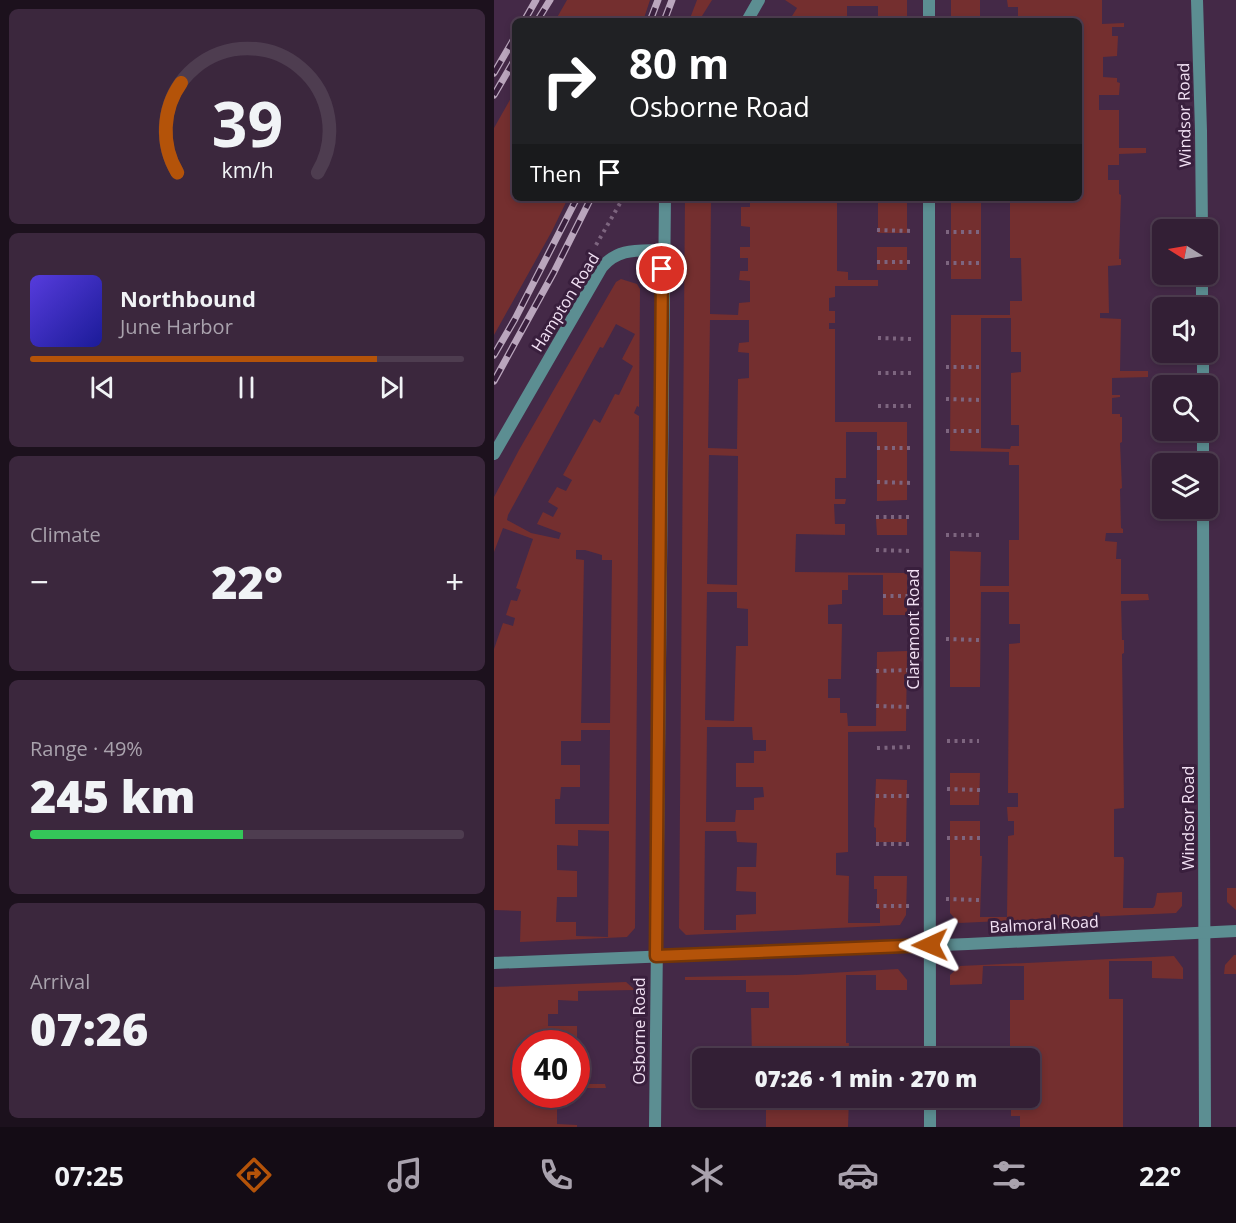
<!DOCTYPE html>
<meta charset="utf-8">
<style>
:root{--surface:#331f35;--page:#3b273d;--text:#f1f3f6;--muted:#a9a2ad;--line:#4e3d50;--accent:#b45309}
body{margin:0;font-family:"Open Sans",sans-serif;background:var(--page);color:var(--text);height:100vh;display:flex;flex-direction:column;font-size:22px;white-space:nowrap}
*{box-sizing:border-box;margin:0}
p{font-size:20px;color:var(--muted)}
.icon{flex:none;width:33px;height:33px;fill:none;stroke:currentColor;stroke-width:2;stroke-linecap:round;stroke-linejoin:round}
.map{position:relative;flex:1;overflow:hidden}
.drawer{display:flex;flex-direction:column;gap:9px;padding:9px;background:#1c111d;width:494px}
.drawer>*{flex:none}
.banner{position:absolute;left:18px;top:18px;width:570px;height:183px;border-radius:9px;box-shadow:0 3px 9px #0003,0 0 0 2px var(--line);background:#202124;color:#fff;overflow:hidden}
.needle{width:39px;rotate:281deg}
.controls{position:absolute;left:658px;top:219px;display:grid;gap:12px}
.controls a{display:grid;place-items:center;width:66px;height:66px;border-radius:9px;background:var(--surface);box-shadow:0 3px 9px #0003,0 0 0 2px var(--line);font-size:30px}
.speed{position:absolute;left:18px;top:1030px;display:flex;gap:12px;font-size:30px;font-weight:700;text-align:center}
.speed>*{display:grid;place-content:center;width:78px;height:78px;border-radius:50%;background:var(--surface);box-shadow:0 3px 9px #0003,0 0 0 2px var(--line);line-height:1}
.speed .limit{border:9px solid #d22;background:#fff;color:#111}
.pin{position:absolute;display:grid;place-items:center;width:51px;height:51px;color:#fff;margin:-26px;border:3px solid #fff;border-radius:50%;box-shadow:0 2px 6px #0007}
.me{position:absolute;width:66px;margin:-33px;rotate:269deg;stroke-linejoin:round;filter:drop-shadow(0 0 4px #0008)}
.turn{display:flex;align-items:center;gap:21px;height:126px;padding:0 18px;font-size:27px}
.turn .icon{width:78px;height:78px;stroke-width:2.5}
.turn b{display:block;font-size:42px;line-height:51px}
.then{display:flex;align-items:center;height:57px;padding:0 18px;background:#0003;gap:12px;font-size:22px}
.big{font-size:45px;font-weight:800;line-height:1.1}
.drawer .tile{flex:1;display:flex;flex-direction:column;justify-content:center;gap:9px;min-width:0;padding:0 21px;border-radius:9px;background:var(--page)}
.drawer .dial{align-items:center;gap:0}
.dial svg{height:156px;overflow:visible;fill:none;stroke:var(--line);stroke-width:7;stroke-linecap:round;text-anchor:middle}
.dial text{fill:var(--text);stroke:none}
.song{display:flex;align-items:center;gap:18px}
.cover{width:72px;height:72px;border-radius:9px;background:linear-gradient(135deg,hsl(250 70% 55%),hsl(240 70% 35%))}
.played{height:6px;border-radius:3px;background:linear-gradient(90deg,var(--accent) 80%,var(--line) 80%)}
.keys{display:flex;justify-content:space-around;direction:ltr}
.heat{display:flex;justify-content:space-between;align-items:center;font-size:33px;direction:ltr}
.charge{height:9px;border-radius:4px;background:linear-gradient(90deg,#34c759 49%,var(--line) 0)}
.trip{position:absolute;left:198px;top:1048px;width:348px;height:60px;border-radius:9px;background:var(--surface);box-shadow:0 3px 9px #0003,0 0 0 2px var(--line);font-weight:800;line-height:60px;text-align:center}
.tab-bar{display:flex;height:96px;justify-content:space-around;align-items:center;background:#140c15;color:var(--muted)}
.tab-bar .icon{width:42px;height:42px}
.tab-bar .active{color:var(--accent)}
.tab-bar b{font-size:27px;color:var(--text)}
main{display:flex;flex:1;min-height:0}
.map>svg:first-child{display:block}
.green{fill:#742f2f;fill-rule:evenodd}
.lines{fill:none;stroke-linecap:round;stroke-linejoin:round}
.path{stroke:#7d657f;stroke-width:4;stroke-dasharray:3 4.5;stroke-linecap:butt}
.minor{stroke:#5c8e92;stroke-width:12}
.tertiary{stroke:#5c8e92;stroke-width:12}
.rail-casing{stroke:#baa6bd;stroke-width:7}
.rail{stroke:#391f3d;stroke-width:4.5;stroke-dasharray:14;stroke-linecap:butt}
.route-casing{stroke:#753606;stroke-width:15}
.route{stroke:#b45309;stroke-width:10}
.labels{text-anchor:middle;dominant-baseline:central;stroke-width:6;stroke-linejoin:round;paint-order:stroke}
.street-label{font-size:16px;fill:#f2e1f4;stroke:#391f3d}
</style>
<main>
<section class="drawer">
<div class="tile dial"><svg viewBox="0 0 100 80">
<path d="M14 69A42 42 0 1 1 86 69"/>
<path d="M14 69A42 42 0 0 1 16 23" stroke="#b45309"/>
<text x="50" y="56" font-size="32" font-weight="700">39</text>
<text x="50" y="72" font-size="11">km/h</text>
</svg></div>
<div class="tile">
<div class="song"><i class="cover"></i><div><b>Northbound</b><p>June Harbor</p></div></div>
<div class="played"></div>
<div class="keys"><svg class="icon" aria-label="previous" viewBox="0 0 24 24"><path d="M18 5L8 12l10 7zM5 5v14"/></svg><svg class="icon" aria-label="pause" viewBox="0 0 24 24"><path d="M8 5v14M16 5v14"/></svg><svg class="icon" aria-label="next" viewBox="0 0 24 24"><path d="M6 5l10 7-10 7zM19 5v14"/></svg></div>
</div>
<div class="tile"><p>Climate</p>
<div class="heat"><a>−</a><b class="big">22°</b><a>+</a></div>
</div>
<div class="tile"><p>Range · 49%</p><b class="big">245 km</b><div class="charge"></div></div>
<div class="tile"><p>Arrival</p><b class="big">07:26</b></div>
</section>
<div class="map">
<svg width="743" height="1127" viewBox="0 0 743 1127">
<rect width="100%" height="100%" fill="#442947"/>
<path class="green" d="M73,0h83l-7,21h-88z
M203,0h15l-10,16 9,5h-22z
M291,0h122v21h-29v-15h-31v15h-58l8,-13z
M457,0h29v21h-29z
M513,0h95v24l22,-1v4h-12v9h6l-1,20 -14,1v20l14,1v4l3,1 -1,12h-20v15h20v38h27v5l-27,1v11h-11v15h11v14l2,1 -2,64h2v6l-13,1 1,47h-9v5l21,1 -1,52h28v6l-36,1v17h8v2l-8,1v16h8v3h2v25l-2,1 2,45 -2,1 1,39 2,1v4h-17l-1,8 12,1 -1,17h5v35h27l1,6 -28,1 1,39h2v13l-2,1 2,154 -10,1v48h9l1,3 -1,48h30l2,-3 2,-12 25,-1v14l-6,7 -217,10 -9,-10v-92h30v35h2l-2,61h27l1,-81 6,-1v-14h-6l-1,-14h11v-14h-10l1,-149 11,-1v-19h-11v-32h-28l-1,95h-30v-136l31,1 -1,34h29v-46h10v-75h-10v-13l-59,-1 1,-136h59v-14h12l-1,-43h-11v-60h69v-177h-61v-14h-10zM487,318h30v34h10v20l-10,1v52h8v21h-8l-1,3 -29,-1z
M21,91v107h53l-16,33 -58,104v-207z
M191,198h26l-1,116 28,1 1,-12 11,-1v-21l-11,-1 1,-9h8v-13h-8v-11h10v-20l-9,-1v-19h9v-9h87v73l11,1v8h30v6h-43v11l-6,1v13h6v12h-6v6h6v93h72v78l-30,1v-69h-31v46h-11v21h11l-1,5h-11l1,20h10v11l-49,-1 -1,38 112,1v42h-24v-40h-35v15h-6v14l-14,1v19h14l-1,55h-13v19h12v15h7l1,13h28l1,-74 30,-1 -1,80 -58,1v120l-12,1v22l13,1 -1,47h32v-14h-3v-20h-3v-13h33l-1,39 -6,10 -214,10 -7,-7zM216,320h39v22l-10,1 -1,9 11,1v25l-11,1 -1,70 -29,-1zM215,455l29,1 -1,129 -30,-1zM213,592h30v16l11,1v37h-12l-2,75 -29,-1zM213,727h45l1,13h13v11h-12v12h-18v24h27l1,10 -10,1v12h-18l-1,12h-29zM211,831h31l1,11 20,1 -1,24h-19l-1,24 20,1v22l-20,1v15h-32z
M384,198h29v35h-29z
M457,198h30v81h-30z
M383,247h30v23h-30z
M127,279l16,5 3,5 -1,118 -2,-1 -3,7 5,3 -4,512 -8,9 -107,5 1,-31 -27,-1v-261l9,-26 10,3 2,-8 -9,-3 5,-15 6,1 4,-11 -5,-2 17,-49 -30,-11 -9,24v-55l25,-47 97,-168zM122,324l19,10 -13,25 11,7 -14,29 -4,-1 -15,29 -6,-4 -31,56 9,5 -6,11 -9,-4 -9,15 10,6 -5,9 -10,-5 -6,12 24,9 -2,6 -28,-6 -24,-13 1,-5 92,-168 3,1zM82,550h9l17,5v5h10l-2,163h-29l3,-163 -8,-1zM87,730h29l-1,94h-54v-25h5l1,-12h19v-22h-19v-24h20zM84,830l31,1 -1,106 -32,-1v-14h-20l1,-25h20v-26l-20,-1v-25l21,1z
M382,519h31v16h-30z
M456,773h30l-1,32h-29z
M382,779l31,1 -1,62h-30v-14l-2,-1z
M733,888h9v22l-9,-8z
M740,955h2v19h-12l1,-9z
M680,956l9,12v11l-31,-1v-17h-43v38h14v128h-103v-11h-9v-18h19v-39l-20,-1v-58h14v-34h-41l-1,18 -32,1v-10l10,-9z
M404,969l9,11v10h-31v-15h-30v68h3l-1,16h-96l-1,-51h18v-16h-23v-12h-61v-3l111,-2z
M132,982l9,8 -57,1v10l-20,-1v14h-10v12h29v21l-1,-3h-50v51h50l1,-11h28l1,4h-28v10h-21v26l20,1v2h-83v-140z
M261,1098h94l-1,29h-82v-18l-11,-1z"/>
<g class="lines">
<path class="path" d="M384,200h34
M452,201h35
M383,230l35,1
M452,232h35
M102,245l27,-47
M383,262h35
M452,263h35
M384,338l33,1
M452,367h35
M384,373h34
M452,399l35,1
M384,406h34
M452,431h35
M383,448h35
M383,482l35,1
M382,517h36
M452,535h35
M382,550l36,1
M389,596h29
M452,639l34,1
M382,671l36,-1
M382,706l36,1
M453,741h32
M383,748l35,-1
M453,789l33,1
M382,796h36
M453,838h33
M382,844h36
M452,899l34,1
M382,906h36"/>
<path class="minor" d="M703,0l4,131 1,99
M253,21l12,-21
M435,21v-21
M435,198l1,861
M708,274v34
M709,352v34
M709,430v34
M0,454l108,-187c17,-20 37,-16 61,-17
M709,508l2,619
M161,1127l10,-929
M436,1127v-29"/>
<path class="tertiary" d="M0,963l474,-19 269,-13"/>
<g class="rail-casing">
<path id="rail" d="M30,21l12,-21
M43,21l13,-21
M156,21l8,-21
M170,21l8,-21
M0,73l21,-36
M0,95l21,-36
M0,355l21,-36 62,-121
M0,381l60,-109 37,-74"/>
</g>
<use href="#rail" class="rail"/>
</g>
<g class="lines">
<g class="route-casing">
<path id="route" d="M168,269l-6,687 274,-11"/>
</g>
<use href="#route" class="route"/>
</g>
<g class="labels">
<g class="street-label">
<text transform="translate(690 115) rotate(-91)">Windsor Road</text>
<text transform="translate(71 302) rotate(-58)">Hampton Road</text>
<text transform="translate(419 629) rotate(-90)">Claremont Road</text>
<text transform="translate(694 818) rotate(-90)">Windsor Road</text>
<text transform="translate(550 924) rotate(-3)">Balmoral Road</text>
<text transform="translate(145 1031) rotate(-90)">Osborne Road</text>
</g>
</g>
</svg>
<div class="controls">
<a><svg class="needle" viewBox="-14 -14 28 28"><path d="M0-13l5 13h-10z" fill="#e53935"/><path d="M0 13l5-13h-10z" fill="#a9a2ad"/></svg></a>
<a><svg class="icon" aria-label="sound" viewBox="0 0 24 24"><path d="M4 9h4l5-4v14l-5-4H4zM17 9q2 3 0 6"/></svg></a>
<a><svg class="icon" aria-label="search" viewBox="0 0 24 24"><circle cx="10" cy="10" r="6"/><path d="M15 15l6 6"/></svg></a>
<a><svg class="icon" aria-label="layers" viewBox="0 0 24 24"><path d="M12 4l9 5-9 5-9-5zM3 14l9 5 9-5"/></svg></a>
</div>
<div class="speed"><div class="limit">40</div></div>
<div class="pin" style="left:168px;top:269px;background:#d93025"><svg class="icon" aria-label="arrive" viewBox="0 0 24 24"><path d="M6 21V4h12l-3 4 3 4H6"/></svg></div>
<svg class="me" style="left:436px;top:945px" viewBox="-20 -20 40 40"><path d="M0-17L14 15 0 8-14 15z" fill="#b45309" stroke="#fff" stroke-width="4"/></svg>
<div class="trip">07:26 · 1 min · 270 m</div>
<div class="banner">
<div class="turn"><svg class="icon" aria-label="right" viewBox="0 0 24 24"><path d="M7 20v-9h11M14 6l5 5-5 5"/></svg><div><b>80 m</b>Osborne Road</div></div>
<div class="then">Then<svg class="icon" aria-label="arrive" viewBox="0 0 24 24"><path d="M6 21V4h12l-3 4 3 4H6"/></svg></div>
</div>
</div>
</main>
<nav class="tab-bar">
<b>07:25</b>
<svg class="icon active" aria-label="directions" viewBox="0 0 24 24"><path d="M12 3l9 9-9 9-9-9zM9 14v-3h6M13 9l2 2-2 2"/></svg>
<svg class="icon" aria-label="music" viewBox="0 0 24 24"><path d="M9 18V5l10-2v13"/><circle cx="6" cy="18" r="3"/><circle cx="16" cy="16" r="3"/></svg>
<svg class="icon" aria-label="phone" viewBox="0 0 24 24"><path d="M5 4h4l2 5-3 2q2 4 5 5l2-3 5 2v4C11 20 4 13 5 4z"/></svg>
<svg class="icon" aria-label="climate" viewBox="0 0 24 24"><path d="M12 3v18M4 7l16 10M4 17L20 7"/></svg>
<svg class="icon" aria-label="car" viewBox="0 0 24 24"><path d="M5 17H2v-5l4-1 3-4h7l3 4 3 1v5h-3M9 17h6M6 11h13"/><circle cx="7" cy="17" r="2"/><circle cx="17" cy="17" r="2"/></svg>
<svg class="icon" aria-label="filters" viewBox="0 0 24 24"><path d="M4 7h16M4 17h16"/><circle cx="9" cy="7" r="2"/><circle cx="15" cy="17" r="2"/></svg>
<b>22°</b>
</nav>
